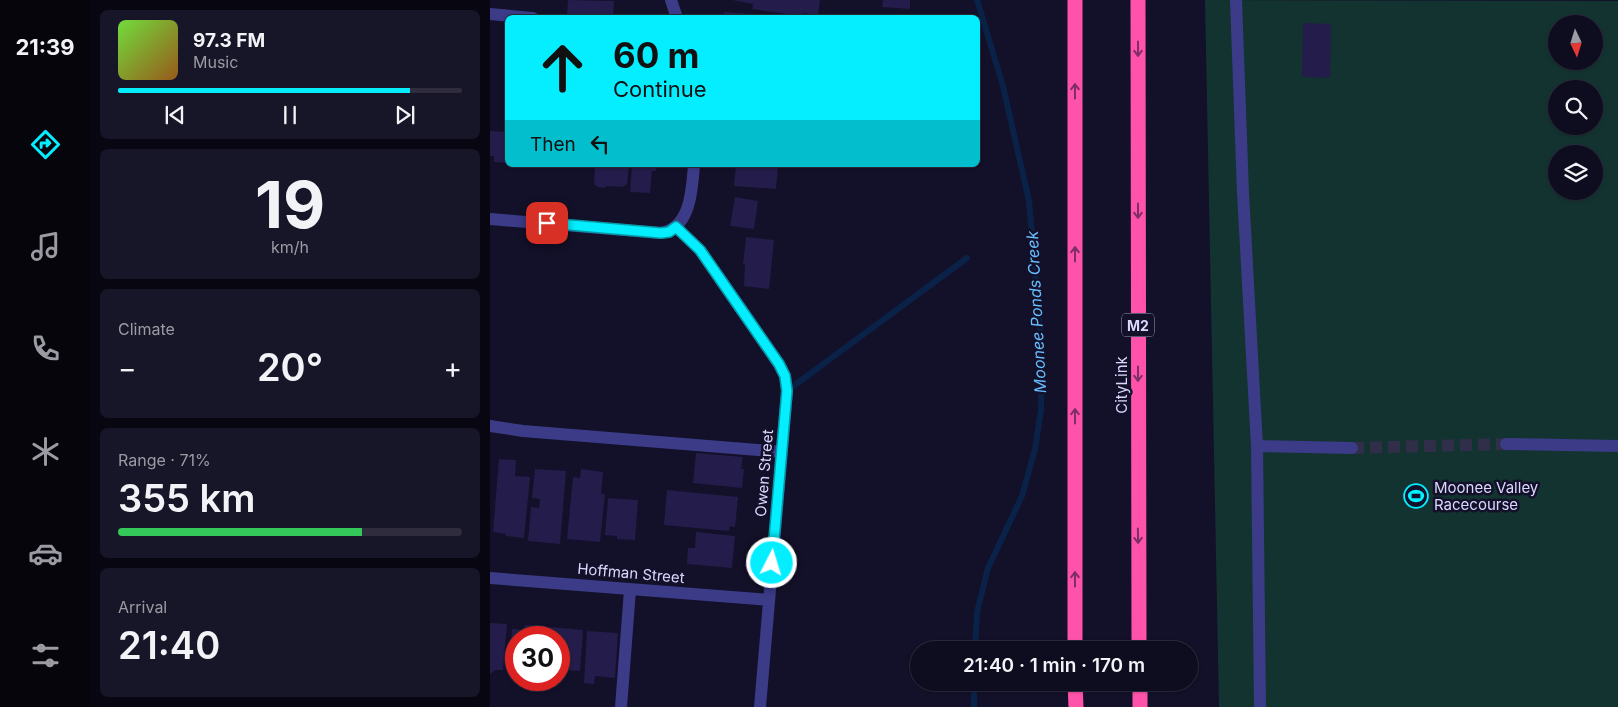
<!DOCTYPE html>
<meta charset="utf-8">
<style>
:root{--surface:#0e0c1f;--page:#171528;--text:#f1f3f6;--muted:#9b9ba4;--line:#2e2c3d;--accent:#04eeff}
body{margin:0;font-family:Inter,sans-serif;background:var(--page);color:var(--text);height:100vh;display:flex;flex-direction:column;font-size:19px;white-space:nowrap}
*{box-sizing:border-box;margin:0}
p{font-size:16px;color:var(--muted)}
.icon{flex:none;width:28px;height:28px;fill:none;stroke:currentColor;stroke-width:2;stroke-linecap:round;stroke-linejoin:round}
.map{position:relative;flex:1;overflow:hidden}
.side{display:flex;flex-direction:column;gap:10px;padding:10px;background:#080711;width:400px}
.side>*{flex:none}
.banner{position:absolute;left:15px;top:15px;width:475px;height:152px;border-radius:8px;box-shadow:0 1px 4px #0004,0 0 0 1px var(--line);background:#04eeff;color:#111;overflow:hidden}
.needle{width:32px;rotate:176deg}
.controls{position:absolute;left:1058px;top:15px;display:grid;gap:10px}
.controls a{display:grid;place-items:center;width:55px;height:55px;border-radius:50%;background:var(--surface);box-shadow:0 1px 4px #0004,0 0 0 1px var(--line);font-size:25px}
.speed{position:absolute;left:15px;top:626px;display:flex;gap:10px;font-size:25px;font-weight:700;text-align:center}
.speed>*{display:grid;place-content:center;width:65px;height:65px;border-radius:50%;background:var(--surface);box-shadow:0 1px 4px #0004,0 0 0 1px var(--line);line-height:1}
.speed .limit{border:8px solid #d22;background:#fff;color:#111}
.pin{position:absolute;display:grid;place-items:center;width:42px;height:42px;color:#fff;margin:-21px;border-radius:10px;box-shadow:0 2px 8px #0006}
.me{position:absolute;width:55px;margin:-28px;rotate:5deg;stroke-linejoin:round;filter:drop-shadow(0 0 4px #0008)}
.turn{display:flex;align-items:center;gap:18px;height:105px;padding:0 25px;font-size:22px}
.turn .icon{width:65px;height:65px;stroke-width:2.5}
.turn b{display:block;font-size:35px;line-height:42px}
.then{display:flex;align-items:center;height:48px;padding:0 25px;background:#0003;gap:10px;font-size:19px}
.big{font-size:38px;font-weight:600;line-height:1.1}
.side .card{flex:1;display:flex;flex-direction:column;justify-content:center;gap:8px;min-width:0;padding:0 18px;border-radius:8px;background:var(--page)}
.side .dial{align-items:center;gap:0}
.dial b{font-size:65px;line-height:1}
.song{display:flex;align-items:center;gap:15px}
.cover{width:60px;height:60px;border-radius:8px;background:linear-gradient(135deg,hsl(100 70% 55%),hsl(30 70% 35%))}
.played{height:5px;border-radius:2px;background:linear-gradient(90deg,var(--accent) 85%,var(--line) 85%)}
.keys{display:flex;justify-content:space-around;direction:ltr}
.heat{display:flex;justify-content:space-between;align-items:center;font-size:28px;direction:ltr}
.charge{height:8px;border-radius:4px;background:linear-gradient(90deg,#34c759 71%,var(--line) 0)}
.trip{position:absolute;left:420px;top:641px;width:288px;height:50px;border-radius:25px;background:var(--surface);box-shadow:0 1px 4px #0004,0 0 0 1px var(--line);font-weight:600;line-height:50px;text-align:center}
main{display:flex;flex:1;min-height:0}
.tab-bar{display:flex;flex-direction:column;width:90px;justify-content:space-around;align-items:center;background:#06050c;color:var(--muted)}
.tab-bar .icon{width:35px;height:35px}
.tab-bar .active{color:var(--accent)}
.tab-bar b{font-size:22px;color:var(--text)}
.map>svg:first-child{display:block}
.green{fill:#133331;fill-rule:evenodd}
.lines{fill:none;stroke-linecap:round;stroke-linejoin:round}
.stream{stroke:#0a2248;stroke-width:6}
.building{fill:#241c4a}
.minor-tunnel{stroke:#312e49;stroke-width:12;stroke-dasharray:12 6;stroke-linecap:butt}
.minor{stroke:#3b3b88;stroke-width:12}
.highway{stroke:#ff53ab;stroke-width:15}
.oneway{stroke:#7d2e64}
.route-casing{stroke:#039ba6;stroke-width:12}
.route{stroke:#04eeff;stroke-width:9}
.labels{text-anchor:middle;dominant-baseline:central;stroke-width:5;stroke-linejoin:round;paint-order:stroke}
.shield{fill:#131029;stroke:#9f9cbf;stroke-width:1}
.shield-label{font-size:14px;font-weight:bold;fill:#dbd8ff}
.street-label{font-size:15px;fill:#dbd8ff;stroke:#131029}
.poi-label{font-size:15px;fill:#dbd8ff;stroke:#131029;text-anchor:start}
.water-label{font-size:16px;font-style:italic;fill:#66bdff;stroke:#131029}
</style>
<main>
<nav class="tab-bar">
<b>21:39</b>
<svg class="icon active" aria-label="directions" viewBox="0 0 24 24"><path d="M12 3l9 9-9 9-9-9zM9 14v-3h6M13 9l2 2-2 2"/></svg>
<svg class="icon" aria-label="music" viewBox="0 0 24 24"><path d="M9 18V5l10-2v13"/><circle cx="6" cy="18" r="3"/><circle cx="16" cy="16" r="3"/></svg>
<svg class="icon" aria-label="phone" viewBox="0 0 24 24"><path d="M5 4h4l2 5-3 2q2 4 5 5l2-3 5 2v4C11 20 4 13 5 4z"/></svg>
<svg class="icon" aria-label="climate" viewBox="0 0 24 24"><path d="M12 3v18M4 7l16 10M4 17L20 7"/></svg>
<svg class="icon" aria-label="car" viewBox="0 0 24 24"><path d="M5 17H2v-5l4-1 3-4h7l3 4 3 1v5h-3M9 17h6M6 11h13"/><circle cx="7" cy="17" r="2"/><circle cx="17" cy="17" r="2"/></svg>
<svg class="icon" aria-label="filters" viewBox="0 0 24 24"><path d="M4 7h16M4 17h16"/><circle cx="9" cy="7" r="2"/><circle cx="15" cy="17" r="2"/></svg>
</nav>
<section class="side">
<div class="card">
<div class="song"><i class="cover"></i><div><b>97.3 FM</b><p>Music</p></div></div>
<div class="played"></div>
<div class="keys"><svg class="icon" aria-label="previous" viewBox="0 0 24 24"><path d="M18 5L8 12l10 7zM5 5v14"/></svg><svg class="icon" aria-label="pause" viewBox="0 0 24 24"><path d="M8 5v14M16 5v14"/></svg><svg class="icon" aria-label="next" viewBox="0 0 24 24"><path d="M6 5l10 7-10 7zM19 5v14"/></svg></div>
</div>
<div class="card dial"><b>19</b><p>km/h</p></div>
<div class="card"><p>Climate</p>
<div class="heat"><a>−</a><b class="big">20°</b><a>+</a></div>
</div>
<div class="card"><p>Range · 71%</p><b class="big">355 km</b><div class="charge"></div></div>
<div class="card"><p>Arrival</p><b class="big">21:40</b></div>
</section>
<div class="map">
<svg width="1128" height="707" viewBox="0 0 1128 707">
<rect width="100%" height="100%" fill="#131029"/>
<path class="green" d="M715,0l413,1v706h-399zM1066,24h38v37h-38zM1066,89h38v37h-38zM1066,154h38v37h-38z"/>
<g class="lines">
<path class="stream" d="M298,390l179,-132
M485,650l2,-38 11,-44 34,-72 13,-47 6,-39 1,-58 -13,-151 -26,-115 -26,-86
M484,682v25"/>
</g>
<path class="building" d="M78,0l46,1 -1,16 -46,-3z
M242,0h88l-2,15 -15,-2 -1,3 -50,-7 1,-5z
M393,0h27v9l-28,-2z
M234,12l44,3 -1,3h-43z
M813,23l28,1 -1,54 -28,-1z
M0,131l18,1v31l-14,-1v-6h-4z
M105,165h34l-2,19 -4,3 -17,-1 -2,2 -6,-1 -4,-3z
M142,165h25l-1,6h-4l-2,22 -20,-1z
M246,165h42l-2,24 -42,-3z
M245,197l23,4 -4,28 -24,-3z
M256,237l28,3 -5,49 -25,-3 1,-22h-2z
M206,453l47,4 -2,12h3l-2,19 -49,-5z
M9,459l17,1 -1,16 15,1 -6,61 -18,-2v-2l-13,-2z
M45,469l31,2 -6,73 -32,-3 3,-34 8,1 1,-9 -8,-1z
M91,469l22,3 -2,22h4l-5,48 -33,-3 6,-62 7,1z
M177,490l71,7 -3,30 -5,-1 -1,5 -65,-6z
M118,498l30,2 -3,40 -18,-1v-3l-12,-1z
M206,532l39,4 -3,32 -45,-4 1,-16h7z
M0,623l17,1 -4,46h-8l-5,4z
M35,625l20,1v12h-29v31h-7l3,-40 12,1z
M61,627l32,3 -3,41 -21,-1v-32h-8z
M97,631l31,2 -3,45 -20,-2 -1,8 -10,-1z
M30,680h22v3l-22,-2z"/>
<g class="lines">
<path class="minor-tunnel" d="M862,448l154,-4"/>
<path class="minor" d="M181,0l6,18
M746,0l7,193 14,253 3,261
M0,14l43,4
M0,219l171,14c30,-5 31,-44 33,-68
M186,227l24,23 79,114 6,12 2,15 -27,316
M0,426l33,5 259,21
M1016,444l112,2
M767,446l95,2
M0,578l279,22
M131,707l9,-117"/>
<path class="highway" d="M648,0l1,650
M585,650v-650
M585,682l1,25
M650,682v25"/>
</g>
<defs><path id="oneway-shaft" d="M-6 0H5M1.5-3L5.5 0L1.5 3" fill="none" stroke-width="1.6" stroke-linecap="round" stroke-linejoin="round" transform="scale(1.25)"/></defs>
<g class="oneway">
<use href="#oneway-shaft" transform="translate(648 49) rotate(90)"/>
<use href="#oneway-shaft" transform="translate(585 91) rotate(-90)"/>
<use href="#oneway-shaft" transform="translate(648 211) rotate(90)"/>
<use href="#oneway-shaft" transform="translate(585 254) rotate(-90)"/>
<use href="#oneway-shaft" transform="translate(648 374) rotate(90)"/>
<use href="#oneway-shaft" transform="translate(585 416) rotate(-90)"/>
<use href="#oneway-shaft" transform="translate(648 536) rotate(89)"/>
<use href="#oneway-shaft" transform="translate(585 579) rotate(-90)"/>
</g>
<g class="lines">
<g class="route-casing">
<path id="route" d="M57,223l114,10 8,-1 7,-5 24,23 79,114 6,12 2,15 -15,172"/>
</g>
<use href="#route" class="route"/>
</g>
<defs>
<g id="stadium-ring" transform="scale(1.25)"><circle r="9.5" fill="#131029" stroke="#04eeff" stroke-width="1.5"/><path d="M0-5a6.5 5 0 1 0 0 10a6.5 5 0 1 0 0-10ZM-3.5-1.8h7v3.6h-7Z" fill="#04eeff"/></g>
</defs>
<g fill-rule="evenodd">
<use href="#stadium-ring" x="926" y="496"/>
</g>
<g class="labels">
<rect class="shield" x="632" y="313.5" width="32" height="23" rx="4"/>
<g class="shield-label">
<text x="648" y="325">M2</text>
</g>
<g class="street-label">
<text transform="translate(631 385) rotate(-90)">CityLink</text>
<text transform="translate(274 473) rotate(-85)">Owen Street</text>
<text transform="translate(141 573) rotate(5)">Hoffman Street</text>
</g>
<g class="poi-label">
<text x="944" y="487">Moonee Valley<tspan x="944" dy="17">Racecourse</tspan></text>
</g>
<g class="water-label">
<text transform="translate(546 312) rotate(-93)">Moonee Ponds Creek</text>
</g>
</g>
</svg>
<div class="controls">
<a><svg class="needle" viewBox="-14 -14 28 28"><path d="M0-13l5 13h-10z" fill="#e53935"/><path d="M0 13l5-13h-10z" fill="#9b9ba4"/></svg></a>
<a><svg class="icon" aria-label="search" viewBox="0 0 24 24"><circle cx="10" cy="10" r="6"/><path d="M15 15l6 6"/></svg></a>
<a><svg class="icon" aria-label="layers" viewBox="0 0 24 24"><path d="M12 4l9 5-9 5-9-5zM3 14l9 5 9-5"/></svg></a>
</div>
<div class="speed"><div class="limit">30</div></div>
<div class="pin" style="left:57px;top:223px;background:#d93025"><svg class="icon" aria-label="arrive" viewBox="0 0 24 24"><path d="M6 21V4h12l-3 4 3 4H6"/></svg></div>
<svg class="me" style="left:282px;top:563px" viewBox="-20 -20 40 40"><circle r="17" fill="#04eeff" stroke="#fff" stroke-width="3"/><path d="M0-11L8 9 0 5-8 9z" fill="#fff"/></svg>
<div class="trip">21:40 · 1 min · 170 m</div>
<div class="banner">
<div class="turn"><svg class="icon" aria-label="ahead" viewBox="0 0 24 24"><path d="M12 20V5M6 11l6-6 6 6"/></svg><div><b>60 m</b>Continue</div></div>
<div class="then">Then<svg class="icon" aria-label="left" viewBox="0 0 24 24"><path d="M17 20v-9H6M10 6l-5 5 5 5"/></svg></div>
</div>
</div>
</main>
